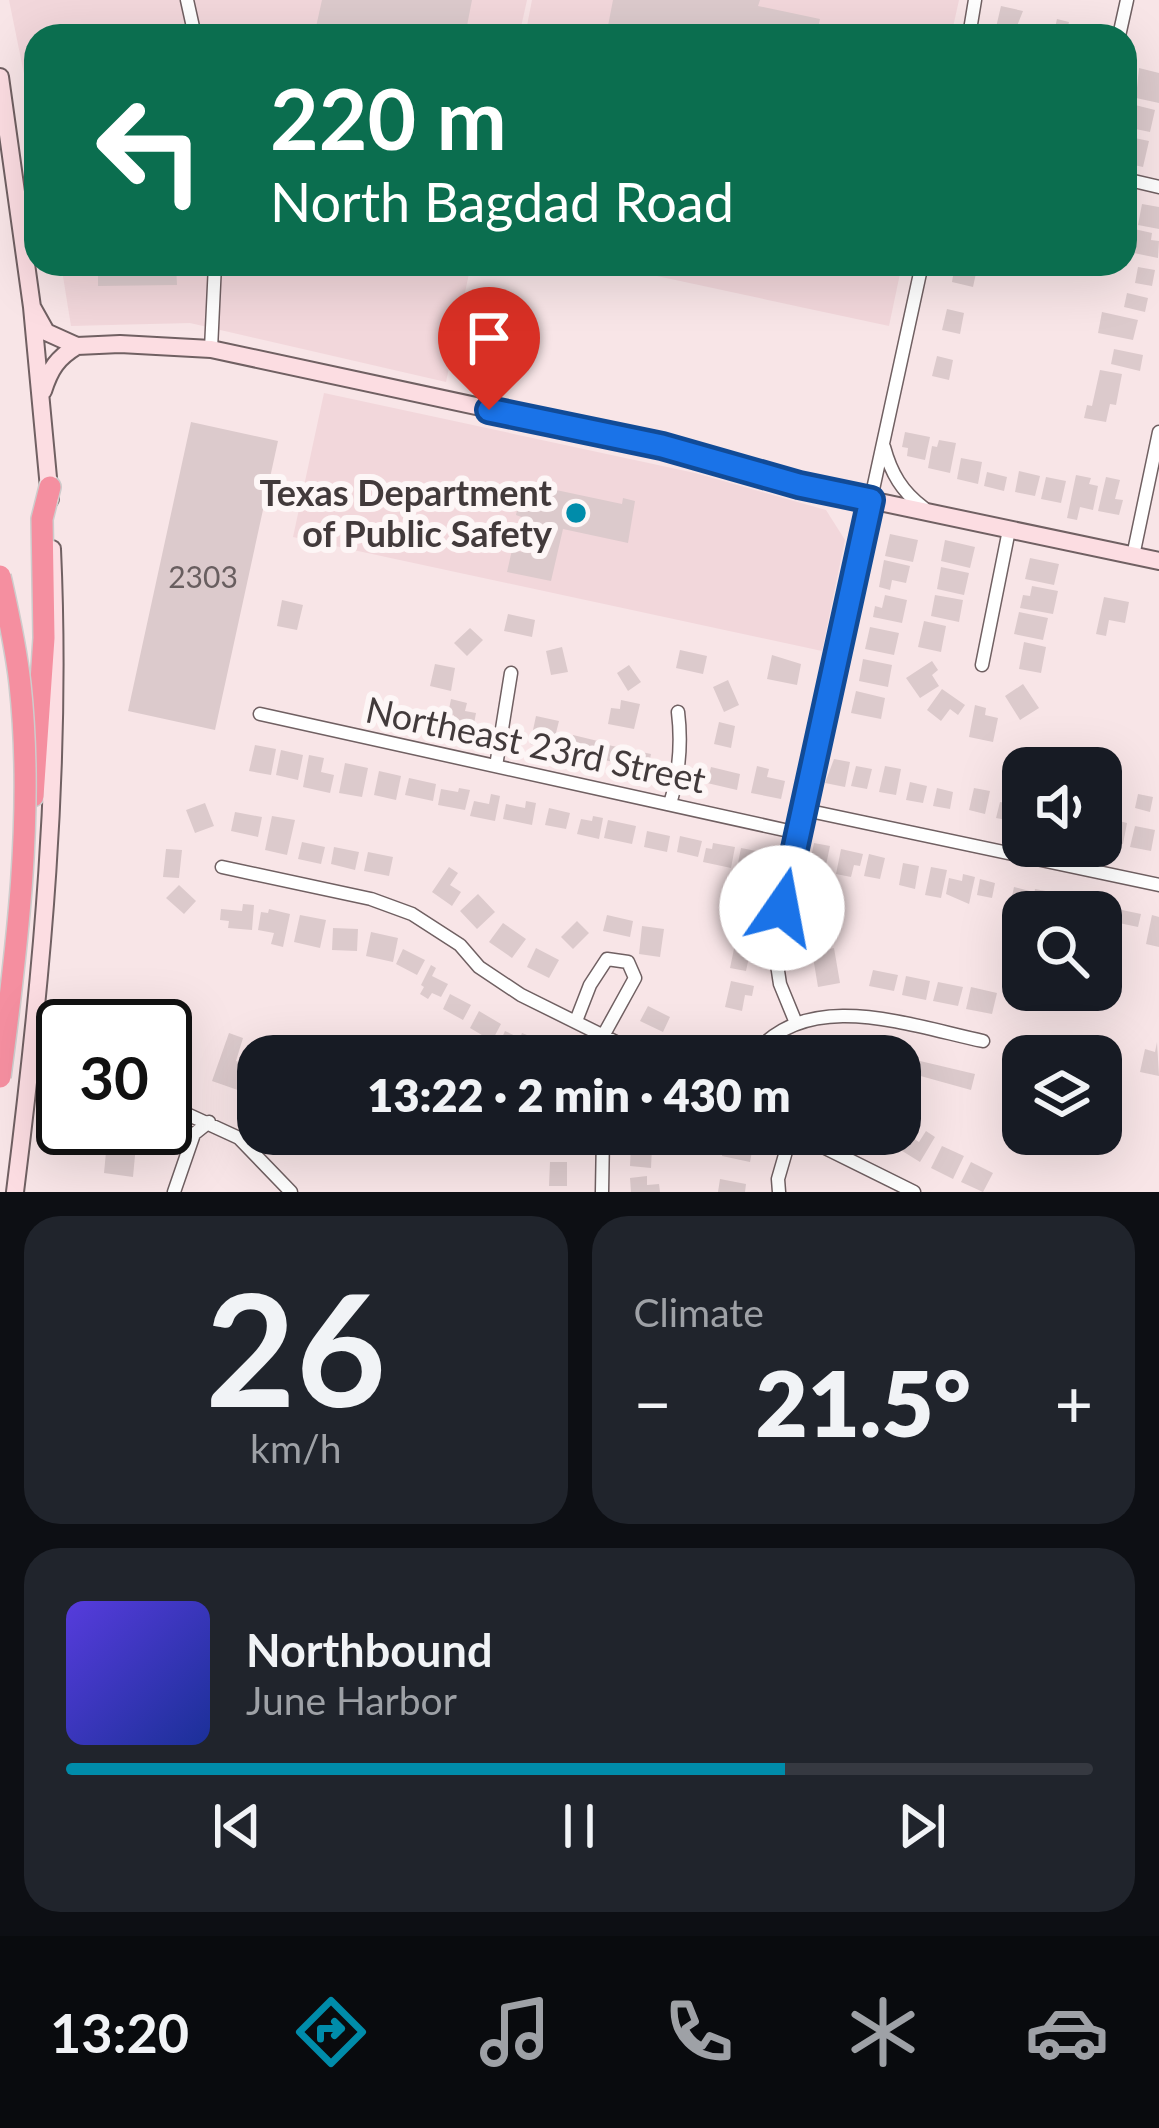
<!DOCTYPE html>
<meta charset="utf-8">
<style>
:root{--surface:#171b24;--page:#20242c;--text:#f1f3f6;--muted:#9ea1a6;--line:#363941;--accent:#008caa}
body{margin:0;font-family:Lato,sans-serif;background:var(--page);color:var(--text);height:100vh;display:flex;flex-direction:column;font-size:45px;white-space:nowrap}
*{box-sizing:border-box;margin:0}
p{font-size:39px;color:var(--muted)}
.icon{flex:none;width:66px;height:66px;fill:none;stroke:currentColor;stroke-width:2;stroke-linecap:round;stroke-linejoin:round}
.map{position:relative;height:1192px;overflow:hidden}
.side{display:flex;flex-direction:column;gap:24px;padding:24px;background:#0d0f14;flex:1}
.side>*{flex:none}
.hud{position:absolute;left:24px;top:24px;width:1113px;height:252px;border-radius:36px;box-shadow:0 12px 48px #0002;background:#0b6e4f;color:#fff;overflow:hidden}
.fabs{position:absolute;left:1002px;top:747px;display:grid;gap:24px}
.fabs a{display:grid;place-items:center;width:120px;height:120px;border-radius:24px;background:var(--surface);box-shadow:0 12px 48px #0002;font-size:60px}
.speed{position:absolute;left:36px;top:999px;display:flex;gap:24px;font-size:60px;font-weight:700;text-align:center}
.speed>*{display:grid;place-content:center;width:156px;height:156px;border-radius:50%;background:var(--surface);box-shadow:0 12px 48px #0002;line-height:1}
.speed .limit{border:6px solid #111;border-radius:18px;background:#fff;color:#111}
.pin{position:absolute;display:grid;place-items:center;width:102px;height:102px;color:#fff;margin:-123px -51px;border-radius:50% 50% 50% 0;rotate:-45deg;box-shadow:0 0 12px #0007}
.pin .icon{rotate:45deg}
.me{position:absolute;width:132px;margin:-66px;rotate:12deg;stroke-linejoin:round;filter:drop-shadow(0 0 9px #0008)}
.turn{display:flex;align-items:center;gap:42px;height:252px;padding:0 48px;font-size:54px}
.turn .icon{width:156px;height:156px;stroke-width:2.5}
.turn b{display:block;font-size:84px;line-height:102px}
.big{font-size:90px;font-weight:800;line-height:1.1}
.side .widget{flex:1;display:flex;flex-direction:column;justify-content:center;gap:18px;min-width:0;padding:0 42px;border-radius:36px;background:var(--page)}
.side .dial{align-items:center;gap:0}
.dial b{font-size:156px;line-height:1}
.song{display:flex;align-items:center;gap:36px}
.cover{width:144px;height:144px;border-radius:18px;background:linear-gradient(135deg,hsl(250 70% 55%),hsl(230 70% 35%))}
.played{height:12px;border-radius:6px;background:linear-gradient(90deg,var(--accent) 70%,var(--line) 70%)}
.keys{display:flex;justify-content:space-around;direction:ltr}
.heat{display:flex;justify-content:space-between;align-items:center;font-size:66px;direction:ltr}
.side .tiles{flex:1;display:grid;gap:24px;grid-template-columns:1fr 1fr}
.widget:last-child{grid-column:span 2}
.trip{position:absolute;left:237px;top:1035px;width:684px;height:120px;border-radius:36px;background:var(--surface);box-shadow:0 12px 48px #0002;font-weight:800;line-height:120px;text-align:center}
.tabs{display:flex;height:192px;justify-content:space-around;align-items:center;background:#090b0e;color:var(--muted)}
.tabs .icon{width:84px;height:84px}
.tabs .on{color:var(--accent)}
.tabs b{font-size:54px;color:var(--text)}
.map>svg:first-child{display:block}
.built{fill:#f2d7db}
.building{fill:#dccacc}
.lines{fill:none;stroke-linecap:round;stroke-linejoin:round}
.street-casing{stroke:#706062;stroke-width:15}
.secondary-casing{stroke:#706062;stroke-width:20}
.highway-casing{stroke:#cecccc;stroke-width:24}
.street{stroke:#fff;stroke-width:12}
.secondary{stroke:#fcdde2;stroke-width:16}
.highway{stroke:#f58fa0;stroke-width:21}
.highway-bridge-casing{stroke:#cecccc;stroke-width:24;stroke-linecap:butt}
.highway-bridge{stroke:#f58fa0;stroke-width:21}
.route-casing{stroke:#114b97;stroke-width:30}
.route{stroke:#1a73e8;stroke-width:21}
.poi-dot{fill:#008caa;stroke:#fdf6f6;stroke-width:4.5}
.labels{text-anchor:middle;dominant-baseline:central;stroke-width:12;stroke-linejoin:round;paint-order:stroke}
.number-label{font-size:30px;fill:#685e5f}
.poi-label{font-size:36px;font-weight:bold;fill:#423a3b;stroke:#fdf6f6;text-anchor:end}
.street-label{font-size:36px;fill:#423a3b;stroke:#fdf6f6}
</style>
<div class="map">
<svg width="1159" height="1192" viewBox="0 0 1159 1192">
<rect width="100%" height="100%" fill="#f8e5e7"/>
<path class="built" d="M9,0h518l-8,36h-483v97z
M532,0h427l-8,36h-426z
M61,264h410l-25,118 -256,-59 -119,3z
M601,264h301l-13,62z
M324,393l371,80 131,37 19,30 -23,111 -529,-114z"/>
<path class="building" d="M322,0h150l-7,36h-151z
M613,0h147l-2,6 62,13 -4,17h-205l1,-4 -5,-1z
M1001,6l22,5 -10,25h-19z
M1057,19l12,3 -2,8 17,6h-31z
M1139,68l20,5v30l-23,-5z
M1131,104l24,6 -5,22 -24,-5z
M1125,136l24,5 -6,26 -18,-4z
M1142,204l17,3v22l-21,-4z
M1125,227l27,6 -1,7 8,1 -1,17 -29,-6 2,-9 -6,-1z
M98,264h78l1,21 -79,1z
M955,264h23l-5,23 -21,-5z
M1138,267l17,3 -3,16 -17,-3z
M1127,293l21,5 -3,14 -21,-5z
M947,309l17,4 -4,21 -18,-4z
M1102,312l36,8 -5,20 -35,-7z
M1114,349l29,6 -3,16 -29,-7z
M937,356l16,4 -4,20 -17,-4z
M1100,370l22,4 -6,31 -6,-1 -4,18 -22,-4 3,-13 5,1z
M191,422l87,19 -63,289 -87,-19z
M905,432l25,5 -5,23 -18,-4 1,-8 -6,-1z
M939,440l17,3 -6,30 -22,-5 4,-22 5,1z
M961,458l21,4 -4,22 -21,-5z
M1019,471l21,5 -5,20 -20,-4z
M987,472l20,5 -3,14 -20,-5z
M1076,475l15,3 -2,6 9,2 -5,24 -13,-3 -3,13 -10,-2z
M1046,477l20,4 -5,22 -20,-4z
M1106,477l14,3 -5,19 8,1 -4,15 -21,-4z
M523,483l99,21 1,-6 12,3 -7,42 -65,-14 -12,52 -44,-9 5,-22 24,4 7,-29 -27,-10z
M890,534l28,6 -5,22 -28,-6z
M945,540l30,7 -5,21 -29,-7z
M1030,558l29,6 -5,21 -29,-6z
M884,560l26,6 -4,17 -14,-3 -2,10 -11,-3z
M941,567l28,6 -5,22 -27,-6z
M1032,586l26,5 -5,23 -33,-6 3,-13 7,1z
M885,595l22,5 -5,23 -29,-6 2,-11 7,2z
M935,595l28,5 -4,22 -28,-6z
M1104,597l25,5 -4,21 -16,-3 -3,16 -10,-2z
M282,600l21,5 -6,25 -20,-4z
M1019,612l29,6 -5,22 -29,-6z
M508,614l27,6 -3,17 -28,-6z
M924,621l22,5 -5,26 -23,-5z
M870,627l29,6 -5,22 -29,-6z
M470,628l13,12 -16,16 -13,-13z
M1024,642l22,5 -5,26 -22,-4z
M562,647l6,25 -17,3 -5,-24z
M680,650l27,6 -4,18 -27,-6z
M772,655l29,9 -4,21 -30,-6z
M863,659l29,6 -4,22 -29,-6z
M932,661l6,9 -6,5 7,11 -19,12 -14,-20z
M435,664l20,4 -4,23 -21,-5z
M629,665l12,17 -13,9 -11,-18z
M728,680l11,25 -15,7 -11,-25z
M1023,684l16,24 -19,12 -15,-24z
M942,689l23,16 -7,10 -8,-6 -9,12 -14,-11z
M856,691l29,7 -4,21 -30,-6z
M451,699l16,4 -2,8 11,2 -3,16 -21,-4 2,-10 -6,-1z
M621,700l19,4 -6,25 -26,-5 3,-16 9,1z
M975,705l11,3 -1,7 13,3 -5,24 -24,-5z
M536,716l23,5 -7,28 -22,-5z
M719,722l16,4 -4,22 -17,-4z
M573,735l29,7 -4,18 -29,-6z
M255,745l21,4 -5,26 -22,-4z
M608,745l43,9 -3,15 -44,-9z
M281,750l22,5 -5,25 -22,-5z
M309,755l15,3 -3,14 13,3 -4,18 -27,-6z
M834,759l16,3 -5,25 -20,-4z
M345,763l23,5 -6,29 -23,-4z
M757,766l12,3 -2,8 18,4 -4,18 -30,-6z
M856,766l16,3 -5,20 -16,-3z
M885,766l16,3 -5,26 -17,-3z
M711,767l29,7 -3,16 -30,-7z
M379,771l22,5 -5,24 -22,-5z
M409,778l27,6 -3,17 -28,-6z
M910,782l17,4 -4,17 -17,-3z
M459,788l11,2 -5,20 -27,-5 3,-16 17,3z
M937,788l16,4 -3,17 -17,-3z
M974,788l16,3 -5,23 -16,-4z
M491,794l9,2 -5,25 -25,-5 4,-15 15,3z
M1138,794l15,3 -3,15 -15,-4z
M526,801l10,2 -4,22 -29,-6 3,-15 19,4z
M1000,802l16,3 -4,16 -16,-3z
M205,803l9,23 -19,7 -9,-23z
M549,808l21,5 -4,16 -21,-4z
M235,812l27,5 -4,20 -27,-6z
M272,816l23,4 -8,35 -22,-5z
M593,816l10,2 -4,21 -22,-5 4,-15 11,2z
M1111,819l16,4 -4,21 -16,-3z
M608,820l28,6 -4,18 -28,-6z
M1135,826l20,4 -4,21 -21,-4z
M647,831l23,5 -3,16 -23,-5z
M680,836l22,5 -4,16 -21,-5z
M302,842l23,5 -4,17 -23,-5z
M713,843l22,4 -4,21 -28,-6 3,-14 6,1z
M814,843l16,3 -5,24 -16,-3z
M334,847l25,5 -4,18 -24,-6z
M741,848l30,6 -3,15 -30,-6z
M166,849l16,1 -3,28 -16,-1z
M841,849l22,5 -3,12 -6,-1 -3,12 -15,-3z
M368,852l25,5 -4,19 -25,-5z
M869,854l16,4 -5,21 -16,-3z
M903,863l16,3 -4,23 -16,-4z
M449,867l9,6 -8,12 11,7 -9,14 -20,-14z
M931,867l16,3 -6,28 -16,-3z
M963,874l12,3 -6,27 -23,-10 3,-16 13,3z
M980,879l15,4 -3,15 -15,-3z
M179,885l17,16 -12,13 -18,-16z
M1014,887l16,4 -4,18 -16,-3z
M1035,889l16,3 -4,18 -15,-4z
M478,894l17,18 -18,17 -17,-18z
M1062,898l22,5 -1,9h-24z
M1091,901l21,5 -4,17 -7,-2v-9h-13z
M243,904l11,1 -2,25 -24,-2 1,-7 -9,-1 1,-11 21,2z
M734,905l18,4 -5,23 -18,-3z
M269,909l21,5 -7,33 -12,-3 3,-11 -16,-3 3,-18 7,1z
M1122,910l19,4 -3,13 -19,-4z
M300,915l26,5 -6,28 -26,-6z
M607,915l26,6 -3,16 -27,-6z
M1152,915l7,2v30l-13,-3z
M577,921l12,12 -16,16 -12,-12z
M503,923l23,16 -14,19 -23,-16z
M642,926l22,3 -4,28 -21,-3z
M333,928l25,1 -1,22 -25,-1z
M371,932l27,6 -5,24 -27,-6z
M823,942l1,8 10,-2 6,35 -22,4 -7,-42z
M735,944l16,4 -5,23 -16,-3z
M536,948l23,12 -10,18 -22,-11z
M403,949l22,11 -8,15 -21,-11z
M431,965l5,3 -4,8 16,8 -7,13 -9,-4 -4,6 -8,-5 4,-7 -3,-2z
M873,970l25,5 -4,16 -25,-5z
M906,976l24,5 -4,19 -24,-5z
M731,981l23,5 -2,10 -7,-1 -3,16 -17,-4z
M938,982l25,5 -5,19 -25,-5z
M971,987l26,6 -5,21 -26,-5z
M450,994l21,11 -8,15 -20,-11z
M648,1006l22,11 -7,15 -23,-11z
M479,1011l22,13 -9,17 -22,-13z
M505,1031l15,7 2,-5 10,4 -9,19h-29z
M229,1033l14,5 -7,23 22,7 -6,27 -40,-14z
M718,1035l4,17 -23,4 -4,-15z
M542,1041l28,15h-36z
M839,1041l26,6 -2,9h-28z
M1157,1042l2,34 -19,-4 5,-23 10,3z
M920,1061l55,13 -4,16 -54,-15z
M108,1131l29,3 -4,43 -29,-4z
M926,1131l9,6 -15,25 -21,-13 9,-14 11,7z
M725,1140l28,6 -3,16 -28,-6z
M631,1145l21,2 -1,21 -21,-2z
M942,1146l22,10 -11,23 -22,-11z
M550,1162h17v24h-18z
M971,1162l22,11 -10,19 -22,-10z
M647,1176v9l12,-1 1,8h-29l-1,-14z
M720,1179l26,5 -1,8h-27z"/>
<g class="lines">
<g class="street-casing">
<path id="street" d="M187,0l8,36
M969,36l6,-36
M1119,36l8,-36
M1125,179l34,8
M211,349l4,-85
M884,447c7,26 18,45 40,61
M1133,556l26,-124
M982,665l27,-135
M260,714l538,119
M496,766l15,-93
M670,804c9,-30 12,-60 8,-92
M805,810l354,75
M222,867l149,32 41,15 48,31 19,22 42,28 123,61
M576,1021l14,-36 17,-26 21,3 7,16 -32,58v20
M796,1023l-16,-39 -6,-39 148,-681
M753,1056c54,-70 158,-30 230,-15
M54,1060l9,4
M165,1104l74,34 52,54
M797,1134l117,58
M174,1192l20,-58 15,-12
M602,1192l1,-58
M779,1192l-1,-13 13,-45"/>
</g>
<g class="secondary-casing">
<path id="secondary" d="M0,77l32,230 18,192
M32,307l14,25 31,14 43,-2 91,5 451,97 137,39 360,76
M43,391c7,-22 14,-33 34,-45
M15,1192c27,-215 47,-427 37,-643"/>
</g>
<g class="highway-casing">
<path id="highway" d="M33,796l11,-158 -2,-119 8,-32"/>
</g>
<use href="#street" class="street"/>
<use href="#secondary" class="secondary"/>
<use href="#highway" class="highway"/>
<g class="highway-bridge-casing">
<path id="highway-bridge" d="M0,576c8,36 16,71 20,108 14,129 -3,265 -20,393"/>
</g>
<use href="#highway-bridge" class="highway-bridge"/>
</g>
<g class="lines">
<g class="route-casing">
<path id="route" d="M489,410l173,36 137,39 72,15 -89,408"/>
</g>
<use href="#route" class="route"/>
</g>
<circle class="poi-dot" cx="576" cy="513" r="12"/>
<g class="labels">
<g class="number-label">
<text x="203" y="576">2303</text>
</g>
<g class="poi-label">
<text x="552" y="492">Texas Department<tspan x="552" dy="41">of Public Safety</tspan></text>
</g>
<g class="street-label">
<text transform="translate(536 744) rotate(12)">Northeast 23rd Street</text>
</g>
</g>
</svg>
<div class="fabs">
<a><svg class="icon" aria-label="sound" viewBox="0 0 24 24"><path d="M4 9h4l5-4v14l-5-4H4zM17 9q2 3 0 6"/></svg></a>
<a><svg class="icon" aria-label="search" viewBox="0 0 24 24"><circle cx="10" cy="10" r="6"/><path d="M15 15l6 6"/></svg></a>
<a><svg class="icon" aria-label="layers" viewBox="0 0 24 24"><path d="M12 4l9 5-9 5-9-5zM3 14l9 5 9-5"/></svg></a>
</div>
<div class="speed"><div class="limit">30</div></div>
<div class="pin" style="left:489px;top:410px;background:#d93025"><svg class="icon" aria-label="arrive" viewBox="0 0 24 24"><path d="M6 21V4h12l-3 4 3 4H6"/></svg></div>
<svg class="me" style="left:782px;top:908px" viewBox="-20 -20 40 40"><circle r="19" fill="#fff"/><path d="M0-13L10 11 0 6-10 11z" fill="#1a73e8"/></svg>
<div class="trip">13:22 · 2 min · 430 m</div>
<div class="hud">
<div class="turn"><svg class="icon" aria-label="left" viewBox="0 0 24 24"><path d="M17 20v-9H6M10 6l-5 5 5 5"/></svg><div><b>220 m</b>North Bagdad Road</div></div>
</div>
</div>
<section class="side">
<div class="tiles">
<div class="widget dial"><b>26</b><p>km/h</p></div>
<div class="widget"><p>Climate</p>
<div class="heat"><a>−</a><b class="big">21.5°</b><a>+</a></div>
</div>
<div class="widget">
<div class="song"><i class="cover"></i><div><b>Northbound</b><p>June Harbor</p></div></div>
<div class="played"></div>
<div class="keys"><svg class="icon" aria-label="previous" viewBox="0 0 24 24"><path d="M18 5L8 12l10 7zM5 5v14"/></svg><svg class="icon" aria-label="pause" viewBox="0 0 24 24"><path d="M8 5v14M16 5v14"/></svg><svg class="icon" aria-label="next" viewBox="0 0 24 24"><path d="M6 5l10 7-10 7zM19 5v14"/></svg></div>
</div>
</div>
</section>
<nav class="tabs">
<b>13:20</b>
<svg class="icon on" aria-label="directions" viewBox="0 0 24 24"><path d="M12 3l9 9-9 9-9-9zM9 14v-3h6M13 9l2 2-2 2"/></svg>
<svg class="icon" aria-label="music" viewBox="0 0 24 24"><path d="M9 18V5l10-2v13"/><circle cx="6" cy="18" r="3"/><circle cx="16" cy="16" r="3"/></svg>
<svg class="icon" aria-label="phone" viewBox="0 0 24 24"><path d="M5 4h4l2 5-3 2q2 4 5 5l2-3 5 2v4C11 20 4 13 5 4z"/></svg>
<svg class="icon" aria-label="climate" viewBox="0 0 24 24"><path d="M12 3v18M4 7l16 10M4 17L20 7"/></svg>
<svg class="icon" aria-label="car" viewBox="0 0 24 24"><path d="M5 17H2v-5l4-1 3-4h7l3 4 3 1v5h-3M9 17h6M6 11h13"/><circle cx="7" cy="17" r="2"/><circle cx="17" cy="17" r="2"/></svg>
</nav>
